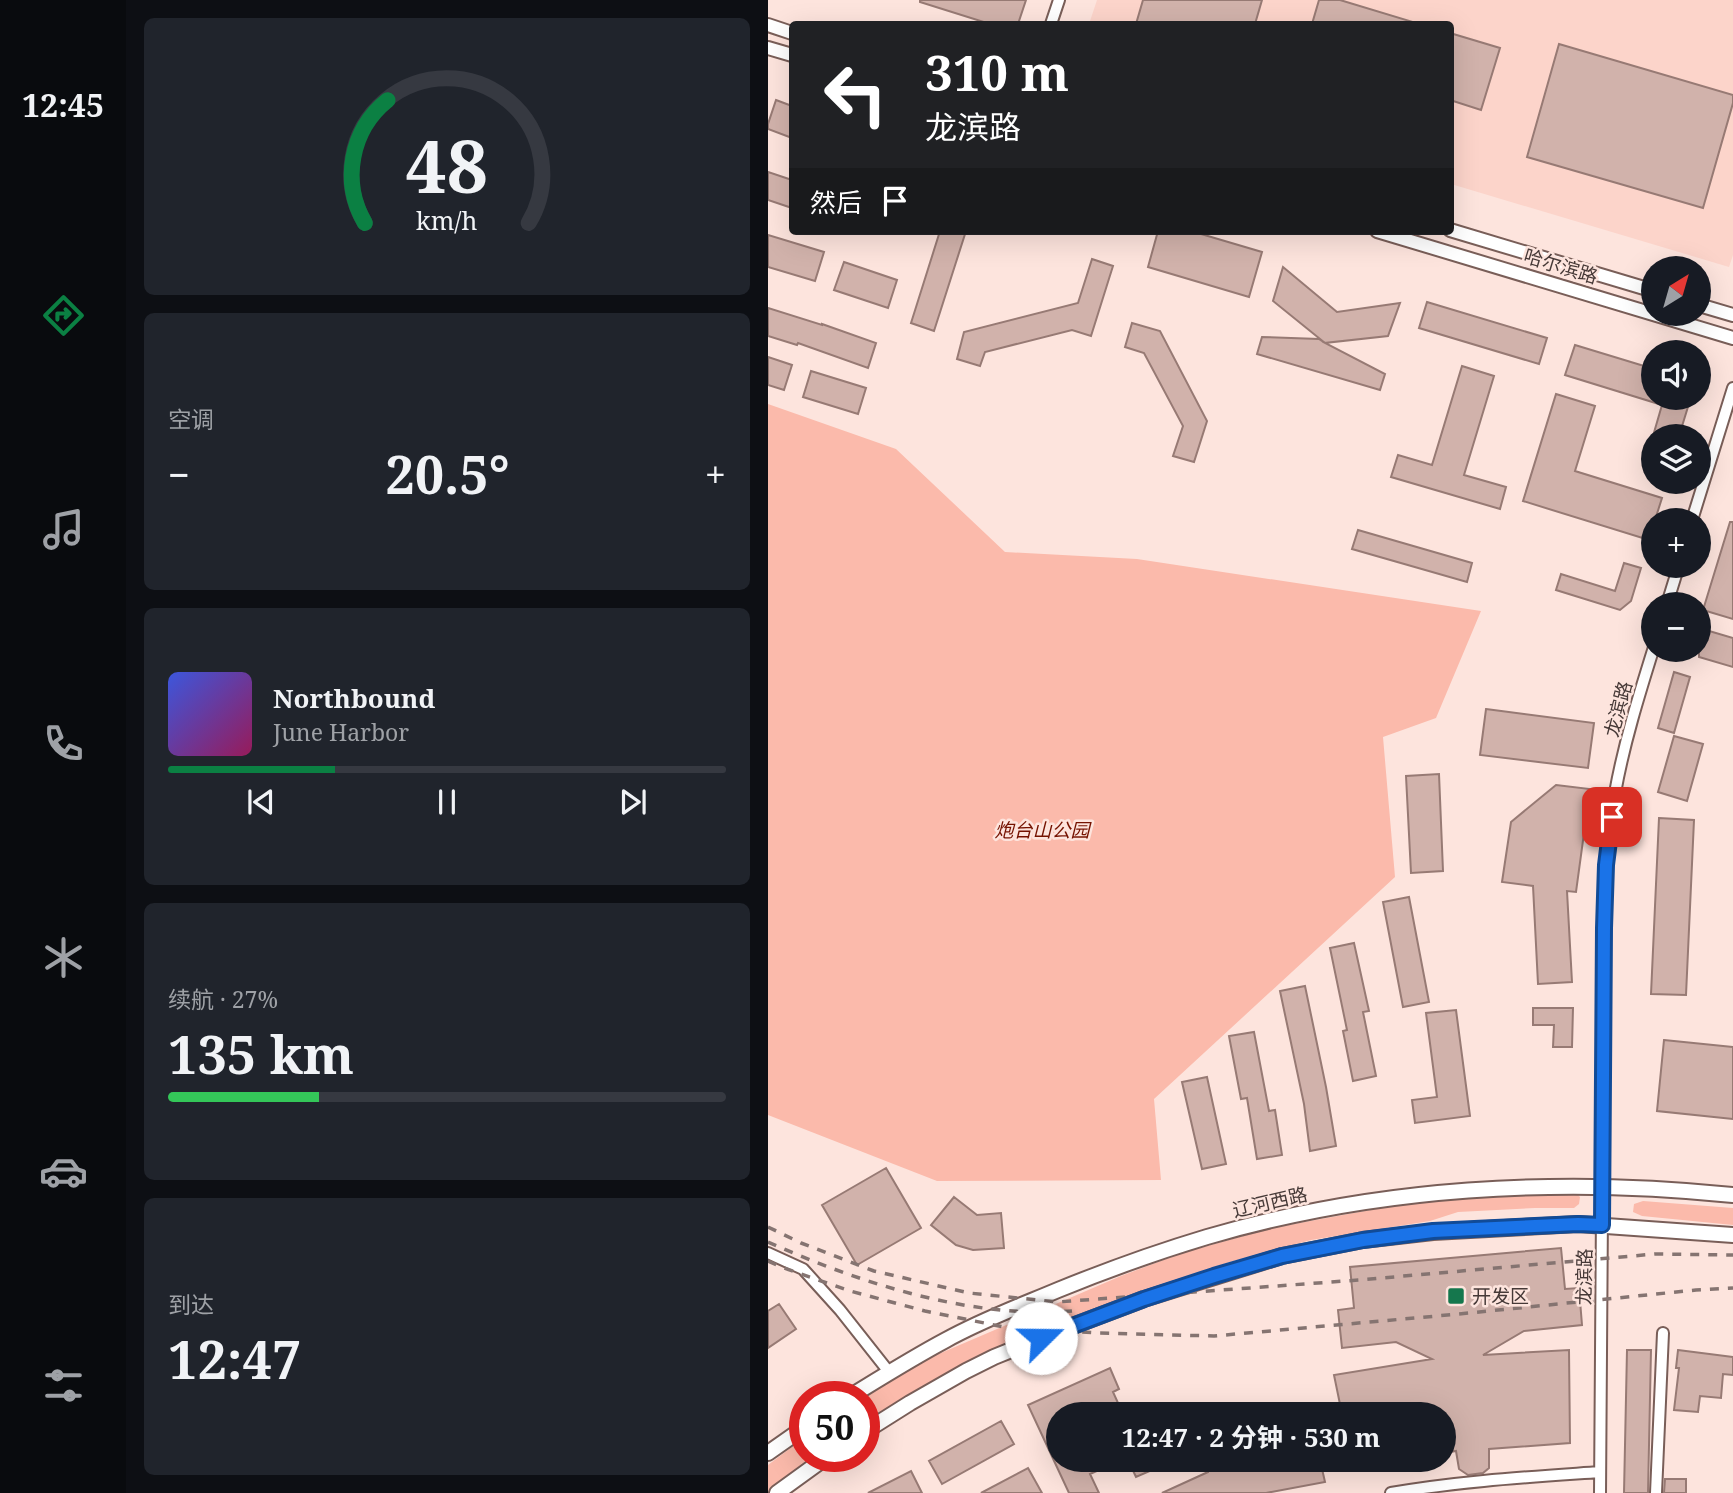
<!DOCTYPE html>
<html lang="zh">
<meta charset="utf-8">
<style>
:root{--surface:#171b24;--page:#20242c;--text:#f1f3f6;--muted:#9ea1a6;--line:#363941;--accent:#0b8043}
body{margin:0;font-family:"Noto Serif","Noto Sans SC",serif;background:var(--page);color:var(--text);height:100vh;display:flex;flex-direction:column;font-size:26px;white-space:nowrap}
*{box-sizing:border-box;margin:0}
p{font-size:23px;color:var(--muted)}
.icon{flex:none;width:38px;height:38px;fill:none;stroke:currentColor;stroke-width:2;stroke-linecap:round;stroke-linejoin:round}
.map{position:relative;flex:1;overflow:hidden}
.sheet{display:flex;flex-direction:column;gap:18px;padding:18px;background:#0d0f14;width:642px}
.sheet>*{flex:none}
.top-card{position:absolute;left:21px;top:21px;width:665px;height:214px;border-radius:7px;box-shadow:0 7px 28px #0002;background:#202124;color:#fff;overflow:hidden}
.needle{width:46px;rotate:37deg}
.tools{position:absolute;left:873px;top:256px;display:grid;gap:14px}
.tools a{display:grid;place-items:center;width:70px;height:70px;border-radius:50%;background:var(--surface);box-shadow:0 7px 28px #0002;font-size:35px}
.speed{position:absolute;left:21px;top:1381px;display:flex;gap:14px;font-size:35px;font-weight:700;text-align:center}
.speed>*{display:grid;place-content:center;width:91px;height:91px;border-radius:50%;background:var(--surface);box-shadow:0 7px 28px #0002;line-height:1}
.speed .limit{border:10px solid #d22;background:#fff;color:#111}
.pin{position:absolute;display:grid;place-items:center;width:60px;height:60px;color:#fff;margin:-30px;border-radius:14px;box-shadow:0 4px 10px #0006}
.me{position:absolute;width:77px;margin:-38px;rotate:68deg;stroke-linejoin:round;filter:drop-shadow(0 0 5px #0008)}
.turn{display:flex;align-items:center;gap:24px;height:147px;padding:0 21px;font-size:32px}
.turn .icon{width:91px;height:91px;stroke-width:2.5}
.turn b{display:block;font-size:49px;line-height:60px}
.then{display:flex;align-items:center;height:66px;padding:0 21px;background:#0003;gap:14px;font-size:26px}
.big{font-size:52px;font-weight:700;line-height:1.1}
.sheet .widget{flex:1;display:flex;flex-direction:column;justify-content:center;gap:10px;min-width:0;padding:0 24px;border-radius:10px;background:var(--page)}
.sheet .dial{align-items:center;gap:0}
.dial svg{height:182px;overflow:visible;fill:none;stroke:var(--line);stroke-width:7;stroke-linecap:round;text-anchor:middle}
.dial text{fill:var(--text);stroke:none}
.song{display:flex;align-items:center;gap:21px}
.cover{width:84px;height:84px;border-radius:10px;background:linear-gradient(135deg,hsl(230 70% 55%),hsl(330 70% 35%))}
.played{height:7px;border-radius:4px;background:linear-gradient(90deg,var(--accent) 30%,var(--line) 30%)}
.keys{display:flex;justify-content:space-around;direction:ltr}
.heat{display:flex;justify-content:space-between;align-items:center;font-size:38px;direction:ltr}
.charge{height:10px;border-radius:5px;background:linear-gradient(90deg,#34c759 27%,var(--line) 0)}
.trip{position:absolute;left:278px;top:1402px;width:410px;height:70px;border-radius:35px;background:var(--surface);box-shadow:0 7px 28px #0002;font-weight:700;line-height:70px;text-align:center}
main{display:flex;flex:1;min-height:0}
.tabs{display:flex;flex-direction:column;width:126px;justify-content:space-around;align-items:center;background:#090b0e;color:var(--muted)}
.tabs .icon{width:49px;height:49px}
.tabs .selected{color:var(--accent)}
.tabs b{font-size:32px;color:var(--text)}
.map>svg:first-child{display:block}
.built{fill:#fcd4ca}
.green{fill:#fbbaab}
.building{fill:#d1b2ab;stroke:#977a74;stroke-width:2}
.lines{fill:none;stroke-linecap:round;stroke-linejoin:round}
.minor-casing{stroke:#795e58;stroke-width:14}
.tertiary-casing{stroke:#795e58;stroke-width:16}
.secondary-casing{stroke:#795e58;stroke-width:18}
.minor{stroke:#fff;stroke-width:10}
.tertiary{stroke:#fff;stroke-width:12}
.secondary{stroke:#fff;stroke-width:14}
.rail{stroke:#857471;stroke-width:3.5;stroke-dasharray:9 9;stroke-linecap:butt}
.route-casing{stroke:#114b97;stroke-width:18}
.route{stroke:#1a73e8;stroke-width:12}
.poi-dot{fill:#15774d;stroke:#fde4dd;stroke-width:2.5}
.labels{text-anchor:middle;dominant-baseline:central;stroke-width:5;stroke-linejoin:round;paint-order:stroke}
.street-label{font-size:19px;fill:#463937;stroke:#fde4dd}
.park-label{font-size:19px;font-style:italic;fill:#751200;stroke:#fde4dd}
.poi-label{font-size:19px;fill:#463937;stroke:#fde4dd;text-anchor:start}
</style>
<main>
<nav class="tabs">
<b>12:45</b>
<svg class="icon selected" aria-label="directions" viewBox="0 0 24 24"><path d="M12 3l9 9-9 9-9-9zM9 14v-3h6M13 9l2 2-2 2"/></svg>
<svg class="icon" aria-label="music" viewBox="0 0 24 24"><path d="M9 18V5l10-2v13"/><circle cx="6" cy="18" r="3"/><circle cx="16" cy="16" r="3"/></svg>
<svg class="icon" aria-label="phone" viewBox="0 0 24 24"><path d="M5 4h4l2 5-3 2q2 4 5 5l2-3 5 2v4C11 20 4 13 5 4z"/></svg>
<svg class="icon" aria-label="climate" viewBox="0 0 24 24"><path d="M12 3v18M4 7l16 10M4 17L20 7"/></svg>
<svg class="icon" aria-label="car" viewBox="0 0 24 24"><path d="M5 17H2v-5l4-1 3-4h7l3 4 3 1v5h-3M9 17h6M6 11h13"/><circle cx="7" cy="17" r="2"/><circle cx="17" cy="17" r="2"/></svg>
<svg class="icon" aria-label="filters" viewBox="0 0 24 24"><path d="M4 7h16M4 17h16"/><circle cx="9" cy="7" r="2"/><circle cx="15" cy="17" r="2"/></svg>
</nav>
<section class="sheet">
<div class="widget dial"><svg viewBox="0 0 100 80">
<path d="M14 69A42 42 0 1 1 86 69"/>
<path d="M14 69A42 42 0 0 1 24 15" stroke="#0b8043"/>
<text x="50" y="56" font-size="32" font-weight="700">48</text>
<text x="50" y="72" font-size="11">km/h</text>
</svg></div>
<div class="widget"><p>空调</p>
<div class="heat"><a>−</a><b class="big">20.5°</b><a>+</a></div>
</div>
<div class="widget">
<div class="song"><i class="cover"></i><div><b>Northbound</b><p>June Harbor</p></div></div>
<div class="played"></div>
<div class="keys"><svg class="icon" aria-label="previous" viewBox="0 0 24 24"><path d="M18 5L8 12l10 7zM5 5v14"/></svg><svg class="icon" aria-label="pause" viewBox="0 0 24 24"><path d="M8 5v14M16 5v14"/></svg><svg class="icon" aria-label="next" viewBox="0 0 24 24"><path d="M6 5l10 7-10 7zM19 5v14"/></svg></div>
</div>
<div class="widget"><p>续航 · 27%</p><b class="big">135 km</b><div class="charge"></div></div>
<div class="widget"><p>到达</p><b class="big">12:47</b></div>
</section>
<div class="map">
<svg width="965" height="1493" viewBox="0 0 965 1493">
<rect width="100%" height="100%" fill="#fde4dd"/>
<path class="built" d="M329,0h636v255l-4,12 -278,-83 -1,-160h-361z"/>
<path class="green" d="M0,404l128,45 109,103 132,7 344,52 -45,107 -53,19 12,140 -241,222 7,81 -224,1 -169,-66z
M808,1193l4,4 -1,7 -5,4h-39l-77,4 -28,9 -119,19 -81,22 -94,31 -156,62 -43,23 -73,44 -1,-26 64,-37 194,-83 61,-23 90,-25 131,-24 96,-9z
M875,1201l90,7v17l-91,-9 -9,-4 1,-8z
M37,1437v19h10l-47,35v-26z"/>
<path class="building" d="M152,0h106l-8,24h-28l-70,-22z
M375,0h119l-7,24h-119z
M551,0h21l73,22 -1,2h-100z
M682,33l50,15 -19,62 -31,-10z
M791,44l174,51v8l-30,105 -176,-51z
M8,100l16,6v32l-24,-9v-5z
M0,172l24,8v28l-24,-8z
M172,231h26l-32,100 -23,-8z
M390,231h33l71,21 -13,45 -101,-30z
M0,235l56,17 -9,29 -47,-14z
M324,259l21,7 -22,70 -19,-6 -87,22 -5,14 -23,-7 7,-27 114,-29z
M76,262l53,18 -9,28 -54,-18z
M515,267l54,45 63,-9 -12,33 -63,7 60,31 -5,16 -123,-36 5,-17 57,2 6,4 -52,-42z
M659,302l120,36 -8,26 -120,-36z
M0,308l54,17v-1l54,19 -8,25 -70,-25 -1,2 -29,-9z
M364,323l28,8 47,90 -13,41 -21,-6 10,-30 -39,-73 -19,-6z
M807,345l79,24v28h37l-12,39h-26l9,-31 -97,-30z
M0,357l24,8 -8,25 -16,-5z
M694,366l32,10 -30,99 42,12 -6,22 -109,-32 7,-22 34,10z
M43,371l55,17 -8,26 -55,-17z
M788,394l39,12 -20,65 87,27 -7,22h-1v5l-5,15 -126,-39z
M962,522h3v97l-30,-9z
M590,530l114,33 -5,19 -115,-33z
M856,563l17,5 -10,33 -11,9 -64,-20 5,-16 54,17z
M931,628l34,10v29l-34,-10z
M906,672l16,5 -16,56 -16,-5z
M718,709l108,14 -6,45 -108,-13z
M906,736l29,8 -16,57 -29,-9z
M671,774l4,97 -32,2 -5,-97z
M788,785l34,4 -14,103 -9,-1 5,91 -34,2 -5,-98 -31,-4 9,-60z
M891,818l35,2 -8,175 -35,-1z
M641,897l20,105 -26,5 -20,-105z
M586,943l15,68 -6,1 13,64 -23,5 -10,-50 4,-1 -17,-82z
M537,986l21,101 10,59 -26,5 -6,-47 -24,-113z
M765,1008h40l-1,39h-19l1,-22h-21z
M688,1010l14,106 -55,7 -3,-23 25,-3 -11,-84z
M486,1032l15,79 6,-1 7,45 -25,4 -10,-61 -6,1 -12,-63z
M896,1040l69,7v72l-76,-8z
M439,1077l19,87 -24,5 -20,-87z
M118,1168l35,60 -64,37 -35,-60z
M186,1197l23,18 24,-2 3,35 -31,2 -17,-5 -25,-20z
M793,1248l4,41 14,-1 3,37 -58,6 -41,24 86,-5 1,93 -81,6v19l-6,5 -15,2 -9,-6 -3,-18 -12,2v-39h-102l-8,-39 98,-16 -36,-17 -54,6 -4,-38 16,-2 -4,-41z
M11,1304l17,25 -28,19v-37z
M859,1350h24l-3,143h-24z
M910,1350l55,7v18l-10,-1 -2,24 -21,-2 -2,16 -24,-2 5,-42h-3z
M342,1368l9,21 -6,3 10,22h-65v46h63l-31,14 9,19h-30l-41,-88z
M233,1421l13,23 -72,40 -13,-23z
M360,1460h47l-39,17z
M495,1460h57l5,22 -59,11h-104l46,-21v-2z
M260,1468l14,25h-61z
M143,1471l11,22h-54z
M897,1479h21v14h-22z"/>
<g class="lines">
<g class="minor-casing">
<path id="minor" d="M283,24l8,-24
M924,520l41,-132
M899,604l12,-39
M0,1253l35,16 37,41 49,62
M623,1493c69,-12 139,-16 209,-21
M832,1493l4,-565c1,-45 3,-90 11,-135 9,-50 24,-98 39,-146
M888,1493l7,-160"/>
</g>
<g class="tertiary-casing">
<path id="tertiary" d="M0,25l24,8
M0,48l24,7
M682,230l204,61
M609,231l356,107
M931,305l34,10"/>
</g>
<g class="secondary-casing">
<path id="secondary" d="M83,1396c31,-19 63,-39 95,-56 36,-20 74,-34 112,-50 49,-20 99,-38 149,-53 170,-50 351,-60 526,-42
M96,1432l46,-29 56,-32 28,-14 47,-19 103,-39 138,-43 81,-16 70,-8 145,-8 155,11
M0,1453l37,-26
M9,1493l51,-37"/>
</g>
<use href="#minor" class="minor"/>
<use href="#tertiary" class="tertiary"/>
<use href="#secondary" class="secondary"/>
<path class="rail" d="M0,1227l33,16 73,28 95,22 88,9 302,-22 296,-26 78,1
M0,1242c92,41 202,77 304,69
M0,1261l13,6 69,24 75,20 84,17 90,5 115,3 245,-22 237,-24 37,-2"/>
</g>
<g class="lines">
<g class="route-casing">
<path id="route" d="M273,1338l103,-39 70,-23 68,-20 81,-16 70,-9 145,-7 24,1 2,-297 2,-63 6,-48"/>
</g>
<use href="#route" class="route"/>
</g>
<rect class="poi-dot" x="679" y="1287" width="18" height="18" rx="3.5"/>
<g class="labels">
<g class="street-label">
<text transform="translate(793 266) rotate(17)">哈尔滨路</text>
<text transform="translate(850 709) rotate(-75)">龙滨路</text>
<text transform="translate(502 1202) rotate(-13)">辽河西路</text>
<text transform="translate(816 1277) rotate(-89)">龙滨路</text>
</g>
<g class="park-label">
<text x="274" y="830">炮台山公园</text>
</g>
<g class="poi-label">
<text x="704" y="1296">开发区</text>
</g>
</g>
</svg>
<div class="tools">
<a><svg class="needle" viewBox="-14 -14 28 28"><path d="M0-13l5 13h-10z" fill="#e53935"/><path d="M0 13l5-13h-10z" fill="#9ea1a6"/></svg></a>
<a><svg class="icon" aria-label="sound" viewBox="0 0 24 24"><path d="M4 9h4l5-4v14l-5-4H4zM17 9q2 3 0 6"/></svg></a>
<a><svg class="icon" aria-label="layers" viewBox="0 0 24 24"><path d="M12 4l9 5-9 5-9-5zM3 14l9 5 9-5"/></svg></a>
<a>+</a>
<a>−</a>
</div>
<div class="speed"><div class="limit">50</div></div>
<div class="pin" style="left:844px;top:817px;background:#d93025"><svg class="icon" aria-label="arrive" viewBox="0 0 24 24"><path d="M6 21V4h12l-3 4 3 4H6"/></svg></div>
<svg class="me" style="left:273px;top:1338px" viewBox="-20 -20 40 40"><circle r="19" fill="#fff"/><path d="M0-13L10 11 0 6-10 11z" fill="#1a73e8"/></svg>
<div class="trip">12:47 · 2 分钟 · 530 m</div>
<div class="top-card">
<div class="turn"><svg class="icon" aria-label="left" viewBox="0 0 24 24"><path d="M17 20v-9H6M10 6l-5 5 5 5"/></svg><div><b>310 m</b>龙滨路</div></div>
<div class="then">然后<svg class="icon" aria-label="arrive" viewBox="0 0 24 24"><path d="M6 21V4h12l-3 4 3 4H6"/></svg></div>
</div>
</div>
</main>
